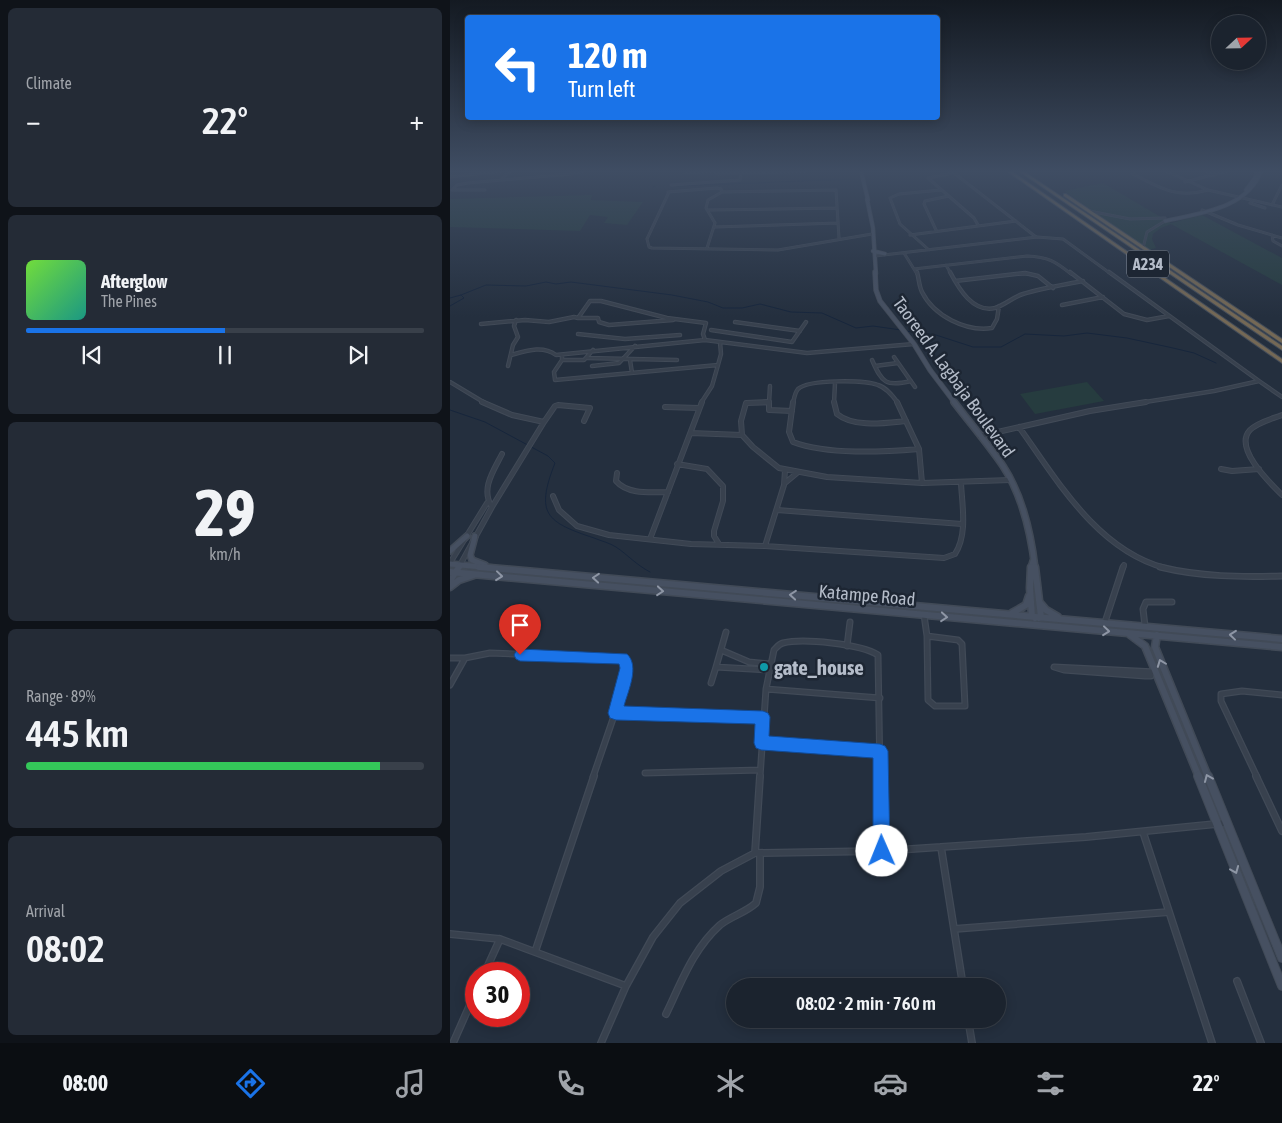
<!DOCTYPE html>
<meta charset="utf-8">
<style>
:root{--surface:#1b232e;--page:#242b36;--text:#f1f3f6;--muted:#a0a4aa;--line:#39404a;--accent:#1a73e8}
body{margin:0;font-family:"Asap Condensed",sans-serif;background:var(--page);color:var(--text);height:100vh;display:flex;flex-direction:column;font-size:19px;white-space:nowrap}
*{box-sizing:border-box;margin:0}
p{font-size:16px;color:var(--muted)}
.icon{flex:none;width:28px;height:28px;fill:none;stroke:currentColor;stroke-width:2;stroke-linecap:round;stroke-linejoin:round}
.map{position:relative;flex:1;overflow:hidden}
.drawer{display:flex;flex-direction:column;gap:8px;padding:8px;background:#0f1319;width:450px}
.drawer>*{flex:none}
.banner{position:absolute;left:15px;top:15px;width:475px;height:105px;border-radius:5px;box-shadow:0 2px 12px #0003,0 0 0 1px var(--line);background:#1a73e8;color:#fff;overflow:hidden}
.needle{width:32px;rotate:68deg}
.controls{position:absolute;left:761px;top:15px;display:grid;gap:10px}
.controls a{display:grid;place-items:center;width:55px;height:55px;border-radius:50%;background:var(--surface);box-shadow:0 2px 12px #0003,0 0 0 1px var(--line);font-size:25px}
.speed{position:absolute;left:15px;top:962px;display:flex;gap:10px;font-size:25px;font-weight:700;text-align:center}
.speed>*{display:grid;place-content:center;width:65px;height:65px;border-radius:50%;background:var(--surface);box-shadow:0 2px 12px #0003,0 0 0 1px var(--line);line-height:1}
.speed .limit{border:8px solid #d22;background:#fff;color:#111}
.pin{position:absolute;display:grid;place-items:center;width:42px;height:42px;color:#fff;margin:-51px -21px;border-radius:50% 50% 50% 0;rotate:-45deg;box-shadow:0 0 5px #0007}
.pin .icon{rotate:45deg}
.me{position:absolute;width:55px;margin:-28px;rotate:359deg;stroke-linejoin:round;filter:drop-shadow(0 0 4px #0008)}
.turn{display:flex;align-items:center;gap:18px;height:105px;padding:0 20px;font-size:22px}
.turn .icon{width:65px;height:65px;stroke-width:2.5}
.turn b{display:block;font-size:35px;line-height:42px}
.big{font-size:38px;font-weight:600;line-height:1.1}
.drawer .tile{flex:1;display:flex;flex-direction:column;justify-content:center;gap:8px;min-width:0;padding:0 18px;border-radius:8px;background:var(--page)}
.drawer .dial{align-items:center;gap:0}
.dial b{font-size:65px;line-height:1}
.song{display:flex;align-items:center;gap:15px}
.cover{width:60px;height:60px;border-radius:8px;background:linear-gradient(135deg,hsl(100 70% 55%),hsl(170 70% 35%))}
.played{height:5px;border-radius:2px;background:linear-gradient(90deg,var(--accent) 50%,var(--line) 50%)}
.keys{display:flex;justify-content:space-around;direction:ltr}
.heat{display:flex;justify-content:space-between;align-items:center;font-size:28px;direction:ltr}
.charge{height:8px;border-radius:4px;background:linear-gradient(90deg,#34c759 89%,var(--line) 0)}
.trip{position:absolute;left:276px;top:978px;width:280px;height:50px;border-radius:25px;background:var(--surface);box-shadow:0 2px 12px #0003,0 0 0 1px var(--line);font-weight:600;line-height:50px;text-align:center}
.dock{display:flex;height:80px;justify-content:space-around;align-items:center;background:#0b0e12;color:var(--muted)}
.dock .icon{width:35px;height:35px}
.dock .selected{color:var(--accent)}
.dock b{font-size:22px;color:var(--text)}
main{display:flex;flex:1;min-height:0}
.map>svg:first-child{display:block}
.green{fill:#263c3f}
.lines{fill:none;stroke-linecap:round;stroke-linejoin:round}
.stream{stroke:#17263c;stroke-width:1}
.street-far4-casing{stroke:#414a57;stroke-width:3}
.street-far3-casing{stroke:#414a57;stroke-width:4.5}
.street-far2-casing{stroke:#414a57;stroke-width:6}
.street-far1-casing{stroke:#414a57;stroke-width:7}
.street-casing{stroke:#414a57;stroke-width:8}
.secondary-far4-casing{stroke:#414a57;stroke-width:4.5}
.secondary-far3-casing{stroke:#414a57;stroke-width:5.5}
.secondary-far2-casing{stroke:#414a57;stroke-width:8}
.secondary-far1-casing{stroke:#414a57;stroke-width:9}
.secondary-casing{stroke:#414a57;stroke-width:10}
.highway-casing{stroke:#434c59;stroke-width:2}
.street-far4{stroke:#38414e;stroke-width:2}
.street-far3{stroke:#38414e;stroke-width:2.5}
.street-far2{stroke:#38414e;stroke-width:4}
.street-far1{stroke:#38414e;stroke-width:4.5}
.street{stroke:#38414e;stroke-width:5.5}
.secondary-far4{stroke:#465061;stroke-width:3}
.secondary-far3{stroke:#465061;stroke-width:4}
.secondary-far2{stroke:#465061;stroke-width:5}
.secondary-far1{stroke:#465061;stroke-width:6}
.secondary{stroke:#465061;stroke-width:8}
.highway{fill:#746855;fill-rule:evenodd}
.oneway{stroke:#8e96a5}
.route{fill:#1a73e8;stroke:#114b97}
.culture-dot{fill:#0f9aa8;stroke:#1d2633;stroke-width:2}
.labels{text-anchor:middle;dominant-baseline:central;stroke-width:5;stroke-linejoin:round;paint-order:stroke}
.shield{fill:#1d2633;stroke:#878f9c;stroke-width:1}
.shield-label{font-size:16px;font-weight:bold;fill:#b4bcc9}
.street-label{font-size:18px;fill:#b4bcc9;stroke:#1d2633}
.near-poi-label{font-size:21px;font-weight:bold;fill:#b4bcc9;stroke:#1d2633;text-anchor:start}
</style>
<main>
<section class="drawer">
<div class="tile"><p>Climate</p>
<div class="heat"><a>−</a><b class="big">22°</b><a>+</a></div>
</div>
<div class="tile">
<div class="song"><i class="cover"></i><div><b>Afterglow</b><p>The Pines</p></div></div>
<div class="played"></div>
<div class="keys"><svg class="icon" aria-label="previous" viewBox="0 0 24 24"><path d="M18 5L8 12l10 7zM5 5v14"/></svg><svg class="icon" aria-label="pause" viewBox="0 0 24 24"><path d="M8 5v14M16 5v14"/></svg><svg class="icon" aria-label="next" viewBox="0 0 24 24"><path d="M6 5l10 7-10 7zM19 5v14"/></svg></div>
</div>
<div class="tile dial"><b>29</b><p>km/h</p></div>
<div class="tile"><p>Range · 89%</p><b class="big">445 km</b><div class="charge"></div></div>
<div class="tile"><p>Arrival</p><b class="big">08:02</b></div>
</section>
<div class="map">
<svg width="832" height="1043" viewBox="0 0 832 1043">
<rect width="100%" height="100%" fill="#242f3e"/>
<path class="green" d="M653,183l68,40 31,-8 80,43v27l-111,-61 -10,4 -8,6 -1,5 4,9 -7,2 -85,-59z
M142,195l-1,5 52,2 -16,23 -23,-2 4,-6 -18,-2 -10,16 -130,-4v-28z
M637,382l17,19 -69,13 -15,-20z"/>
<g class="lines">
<path class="stream" d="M227,186l178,-7
M203,187l2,-1
M11,295l25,-10 40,1 20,-4 10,2 15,-2 101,13 36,7 15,6h19l18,-4 31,8 31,1 34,15 17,-2 28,4
M0,298l11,-3 3,3 -14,8
M455,331l31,4 37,12h28l24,-13 39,2 23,-3 40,5 46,10 21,5 22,10
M0,410l35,12 63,34 7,7c-20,51 -9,59 39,75 7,3 16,5 22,9 12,8 19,17 34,25"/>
<g class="street-far4-casing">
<path id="street-far4" d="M262,171l6,3 89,-3
M683,171v3c27,14 44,25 75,16
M716,171l42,19 74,17
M756,171l8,4
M235,173l26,-2
M0,177l52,-6
M51,180l9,-9
M735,182l42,-11
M221,185l69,-5 1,-7
M35,190h-33l5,-5 11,-2 103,-9 13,-3
M218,192l49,-4 4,1 1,3
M219,192l-22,47 2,8 3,1 126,2 94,-16
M800,203l15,5
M822,205l10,-20
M258,210l129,-2
M752,210l36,15 44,13
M639,211l41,8 35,-1
M528,225l-4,-7 -46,-40 26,-5 82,64
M264,227l124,-4
M486,230l-12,-26 1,-3 24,-5
M460,235l106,-14
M822,235l1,6 9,5
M257,248l8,-25 -9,-15 2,-8 14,-8 114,-2 3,48
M693,248l4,-16 18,-11
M479,250l-29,-26 -10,-26 9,-4 42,-4
M454,253l13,21
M425,256l162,-19 26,2 48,35
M496,265l5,9
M464,269l113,-13c21,1 28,5 44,18
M570,274h8"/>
</g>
<g class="street-far3-casing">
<path id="street-far3" d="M467,272c2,7 2,14 5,20 12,24 44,40 70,36l5,-9 2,-13
M500,272c9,17 23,41 45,36 10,-3 18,-11 28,-14 19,-6 40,-9 60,-13
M620,272l54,42 23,6 22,-4
M659,272l150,109
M505,281l70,-8 13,3 15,12
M612,305l41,-8
M128,318h20l1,4 10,3 64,-5
M285,322l65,9
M31,324l44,-4 24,2 25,-5 4,1 12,-17h11l66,17 39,5 -3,11 2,6
M261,330l81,12 14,-20
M128,334l47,5 55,-4
M61,355c15,-4 31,-10 45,0l149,-15 102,13 107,-9
M112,355v5l-8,12 1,8 163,-15 3,-11 -1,-12
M444,357l21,30
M137,358l90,2
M112,360h22l9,-10
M180,360l2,13
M422,360c10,23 14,27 39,21
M58,366l5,-21 5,-8 -4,-11 2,-6
M142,366l27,-3 16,-17
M425,366l23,-3
M0,382l35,21
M251,403l11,-17 6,-21
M296,403h23l1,-17
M343,403c1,-4 2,-11 5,-14 11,-10 67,-9 80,-4 9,3 15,11 20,18
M384,403l1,-20
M689,403l75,-12 45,-10 23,16"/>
</g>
<g class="street-far2-casing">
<path id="street-far2" d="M32,402l30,13 32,7 -52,85
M319,402l-23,1 -5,18 1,14 11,12 26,21 48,9 95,6
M343,402l-4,30 4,10c35,13 89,10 126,7
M384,402l3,12c17,14 48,9 69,7
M447,402l22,47
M319,403v7l23,1
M215,407l34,1
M832,415c-10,4 -24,7 -32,15 -17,18 20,53 32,65
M94,422l11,-16 3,-1 32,3 -6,13
M569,427c38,53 78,123 146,141
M241,433l51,2
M530,436l110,-25 56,-9
M469,449l3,34 88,-3
M227,464l30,5 16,17v15l-9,30v5l5,8
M771,469l11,2 27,-2
M167,473l-1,8c12,14 35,11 52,11
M335,483l12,-10
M103,496l6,14 18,16 32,9 82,9 74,2 179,12 11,-4c13,-20 7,-49 6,-71
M327,510l185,14
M200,539l52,-137
M315,546l19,-61 1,-15
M0,563l37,-60
M10,565l32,-58c-12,-18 2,-37 10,-53
M673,568l1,-3"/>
</g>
<g class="street-far1-casing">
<path id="street-far1" d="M710,567c41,10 80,10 122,9
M474,615l3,21
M655,622l18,-55
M695,626l-2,-17 3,-7h26
M276,632l-10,35 53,3
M477,636l31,4 4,4 3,62h-30l-7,-6z
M397,646l3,-24
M271,650l28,12 21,2
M0,658h15l25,-5 132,5 4,4v7l-11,44 -22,64
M701,672v4h-6l-81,-6 -10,-3 102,5
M261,683l5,-16
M0,685l14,-25
M316,689l114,9
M165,713l148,4
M311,743l119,8
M195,773l115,-3
M310,777l6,-88 8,-39c3,-3 5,-6 9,-7 20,-5 78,1 95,12l2,122
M807,777l-36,-76v-7l21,-3 40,4"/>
</g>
<g class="street-casing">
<path id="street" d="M430,776l2,75
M806,776l26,55
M693,832l69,211
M491,847l22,139
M305,853l5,-77
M504,929l215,-17
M0,934l50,5 126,47
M85,952l59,-176
M34,974l16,-35
M787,981l24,62
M216,1014c15,-31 27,-65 54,-89 11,-9 25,-12 36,-22l4,-16v-34
M518,1019l4,24
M3,1043l23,-52
M151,1043l25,-57 27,-49 27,-34 41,-32 34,-18 127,-2 204,-14 140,-14"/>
</g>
<g class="secondary-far4-casing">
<path id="secondary-far4" d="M411,171l7,29
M796,190l9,-12 2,-7
M417,199l6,29 3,46
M715,221c35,-8 82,-12 96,-50
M423,251l12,3"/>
</g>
<g class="secondary-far3-casing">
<path id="secondary-far3" d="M425,272l1,18 4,11 34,43 16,26 25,33"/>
</g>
<g class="secondary-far2-casing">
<path id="secondary-far2" d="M504,402c16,21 34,42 49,64 19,29 28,68 32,102
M25,536l-5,19 2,5 13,5
M0,551l17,-15
M0,564l43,4
M8,568l2,-3
M581,568l2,-7"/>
</g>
<g class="secondary-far1-casing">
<path id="secondary-far1" d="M29,567l803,72
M581,567l-1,21 2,28 3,2
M585,567l6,50 -2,1
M0,572l832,75
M0,581l9,-14
M0,587l9,-7 15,-5
M590,603l6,7 12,7
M562,613l14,-8 3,-9
M679,634l16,12 54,131
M707,635l-2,12 53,130"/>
</g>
<g class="secondary-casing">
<path id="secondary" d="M748,776l84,210
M758,776l74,182"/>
</g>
<g class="highway-casing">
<path id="highway" d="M557,171h4l271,188v4z
M569,171h4l259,175v4z
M614,194h2l216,145v4l-218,-147z"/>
</g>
<use href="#street-far4" class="street-far4"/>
<use href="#street-far3" class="street-far3"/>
<use href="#street-far2" class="street-far2"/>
<use href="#street-far1" class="street-far1"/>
<use href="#street" class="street"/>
<use href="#secondary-far4" class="secondary-far4"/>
<use href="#secondary-far3" class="secondary-far3"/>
<use href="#secondary-far2" class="secondary-far2"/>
<use href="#secondary-far1" class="secondary-far1"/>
<use href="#secondary" class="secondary"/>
<use href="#highway" class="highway"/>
</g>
<defs><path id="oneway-chevron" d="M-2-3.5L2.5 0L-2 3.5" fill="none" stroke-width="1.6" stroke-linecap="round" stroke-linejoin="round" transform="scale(1.25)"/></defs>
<g class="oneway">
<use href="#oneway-chevron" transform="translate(49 576) rotate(6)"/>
<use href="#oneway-chevron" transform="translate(146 578) rotate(-175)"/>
<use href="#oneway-chevron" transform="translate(210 591) rotate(5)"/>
<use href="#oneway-chevron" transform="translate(343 595) rotate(-175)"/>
<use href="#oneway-chevron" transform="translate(494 617) rotate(5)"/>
<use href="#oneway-chevron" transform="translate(656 631) rotate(6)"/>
<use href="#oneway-chevron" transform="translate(783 635) rotate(-174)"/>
<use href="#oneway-chevron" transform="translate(711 663) rotate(-111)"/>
<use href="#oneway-chevron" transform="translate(758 778) rotate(-113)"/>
<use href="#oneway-chevron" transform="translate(785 870) rotate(68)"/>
</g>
<linearGradient id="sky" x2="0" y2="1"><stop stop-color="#141a22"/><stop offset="0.54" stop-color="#3f4d63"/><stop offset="1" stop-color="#3f4d63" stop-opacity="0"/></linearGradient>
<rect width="832" height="317" fill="url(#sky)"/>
<path class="route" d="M70,649l107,5c13,12 1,37 -3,52l139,5 5,2 2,4 -1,19 111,8 5,2 3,5 2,100 -2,6 -6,3 -6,-3 -3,-6v-93l-112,-8 -5,-2 -2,-5 1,-19 -139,-4 -6,-2 -2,-5 12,-45 -1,-4 -99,-3 -4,-2 -2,-4 2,-4z"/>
<circle class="culture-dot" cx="314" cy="667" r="5"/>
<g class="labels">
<rect class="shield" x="677" y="250.5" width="42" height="27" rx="4"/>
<g class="shield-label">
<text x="698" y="264">A234</text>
</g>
<g class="street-label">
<text transform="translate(504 377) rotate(54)">Taoreed A. Lagbaja Boulevard</text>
<text transform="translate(417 595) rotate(5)">Katampe Road</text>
</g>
<g class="near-poi-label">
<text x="324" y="667">gate_house</text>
</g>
</g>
</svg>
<div class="controls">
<a><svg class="needle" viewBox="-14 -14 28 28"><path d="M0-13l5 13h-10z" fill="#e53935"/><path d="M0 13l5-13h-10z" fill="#a0a4aa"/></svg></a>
</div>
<div class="speed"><div class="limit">30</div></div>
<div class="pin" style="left:70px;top:655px;background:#d93025"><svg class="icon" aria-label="arrive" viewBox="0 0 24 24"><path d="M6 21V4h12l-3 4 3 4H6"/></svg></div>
<svg class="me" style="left:432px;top:851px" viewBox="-20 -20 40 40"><circle r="19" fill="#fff"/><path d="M0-13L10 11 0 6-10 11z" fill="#1a73e8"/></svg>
<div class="trip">08:02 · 2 min · 760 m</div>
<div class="banner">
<div class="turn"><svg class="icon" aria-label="left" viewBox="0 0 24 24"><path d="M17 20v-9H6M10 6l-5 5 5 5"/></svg><div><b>120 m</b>Turn left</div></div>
</div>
</div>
</main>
<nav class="dock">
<b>08:00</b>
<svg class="icon selected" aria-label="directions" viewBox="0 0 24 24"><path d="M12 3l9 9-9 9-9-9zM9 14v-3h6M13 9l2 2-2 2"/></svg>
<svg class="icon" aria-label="music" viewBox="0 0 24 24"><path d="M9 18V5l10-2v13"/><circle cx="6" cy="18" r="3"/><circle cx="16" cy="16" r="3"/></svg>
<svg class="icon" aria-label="phone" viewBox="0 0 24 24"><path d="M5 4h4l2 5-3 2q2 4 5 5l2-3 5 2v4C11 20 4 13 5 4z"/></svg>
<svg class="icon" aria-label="climate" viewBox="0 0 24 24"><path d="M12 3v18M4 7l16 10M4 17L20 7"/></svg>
<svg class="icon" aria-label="car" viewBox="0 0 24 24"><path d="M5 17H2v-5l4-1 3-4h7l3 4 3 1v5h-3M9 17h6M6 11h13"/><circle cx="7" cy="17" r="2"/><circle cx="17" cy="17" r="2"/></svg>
<svg class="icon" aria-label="filters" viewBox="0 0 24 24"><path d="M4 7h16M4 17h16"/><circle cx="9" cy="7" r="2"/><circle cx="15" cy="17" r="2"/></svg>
<b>22°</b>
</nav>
